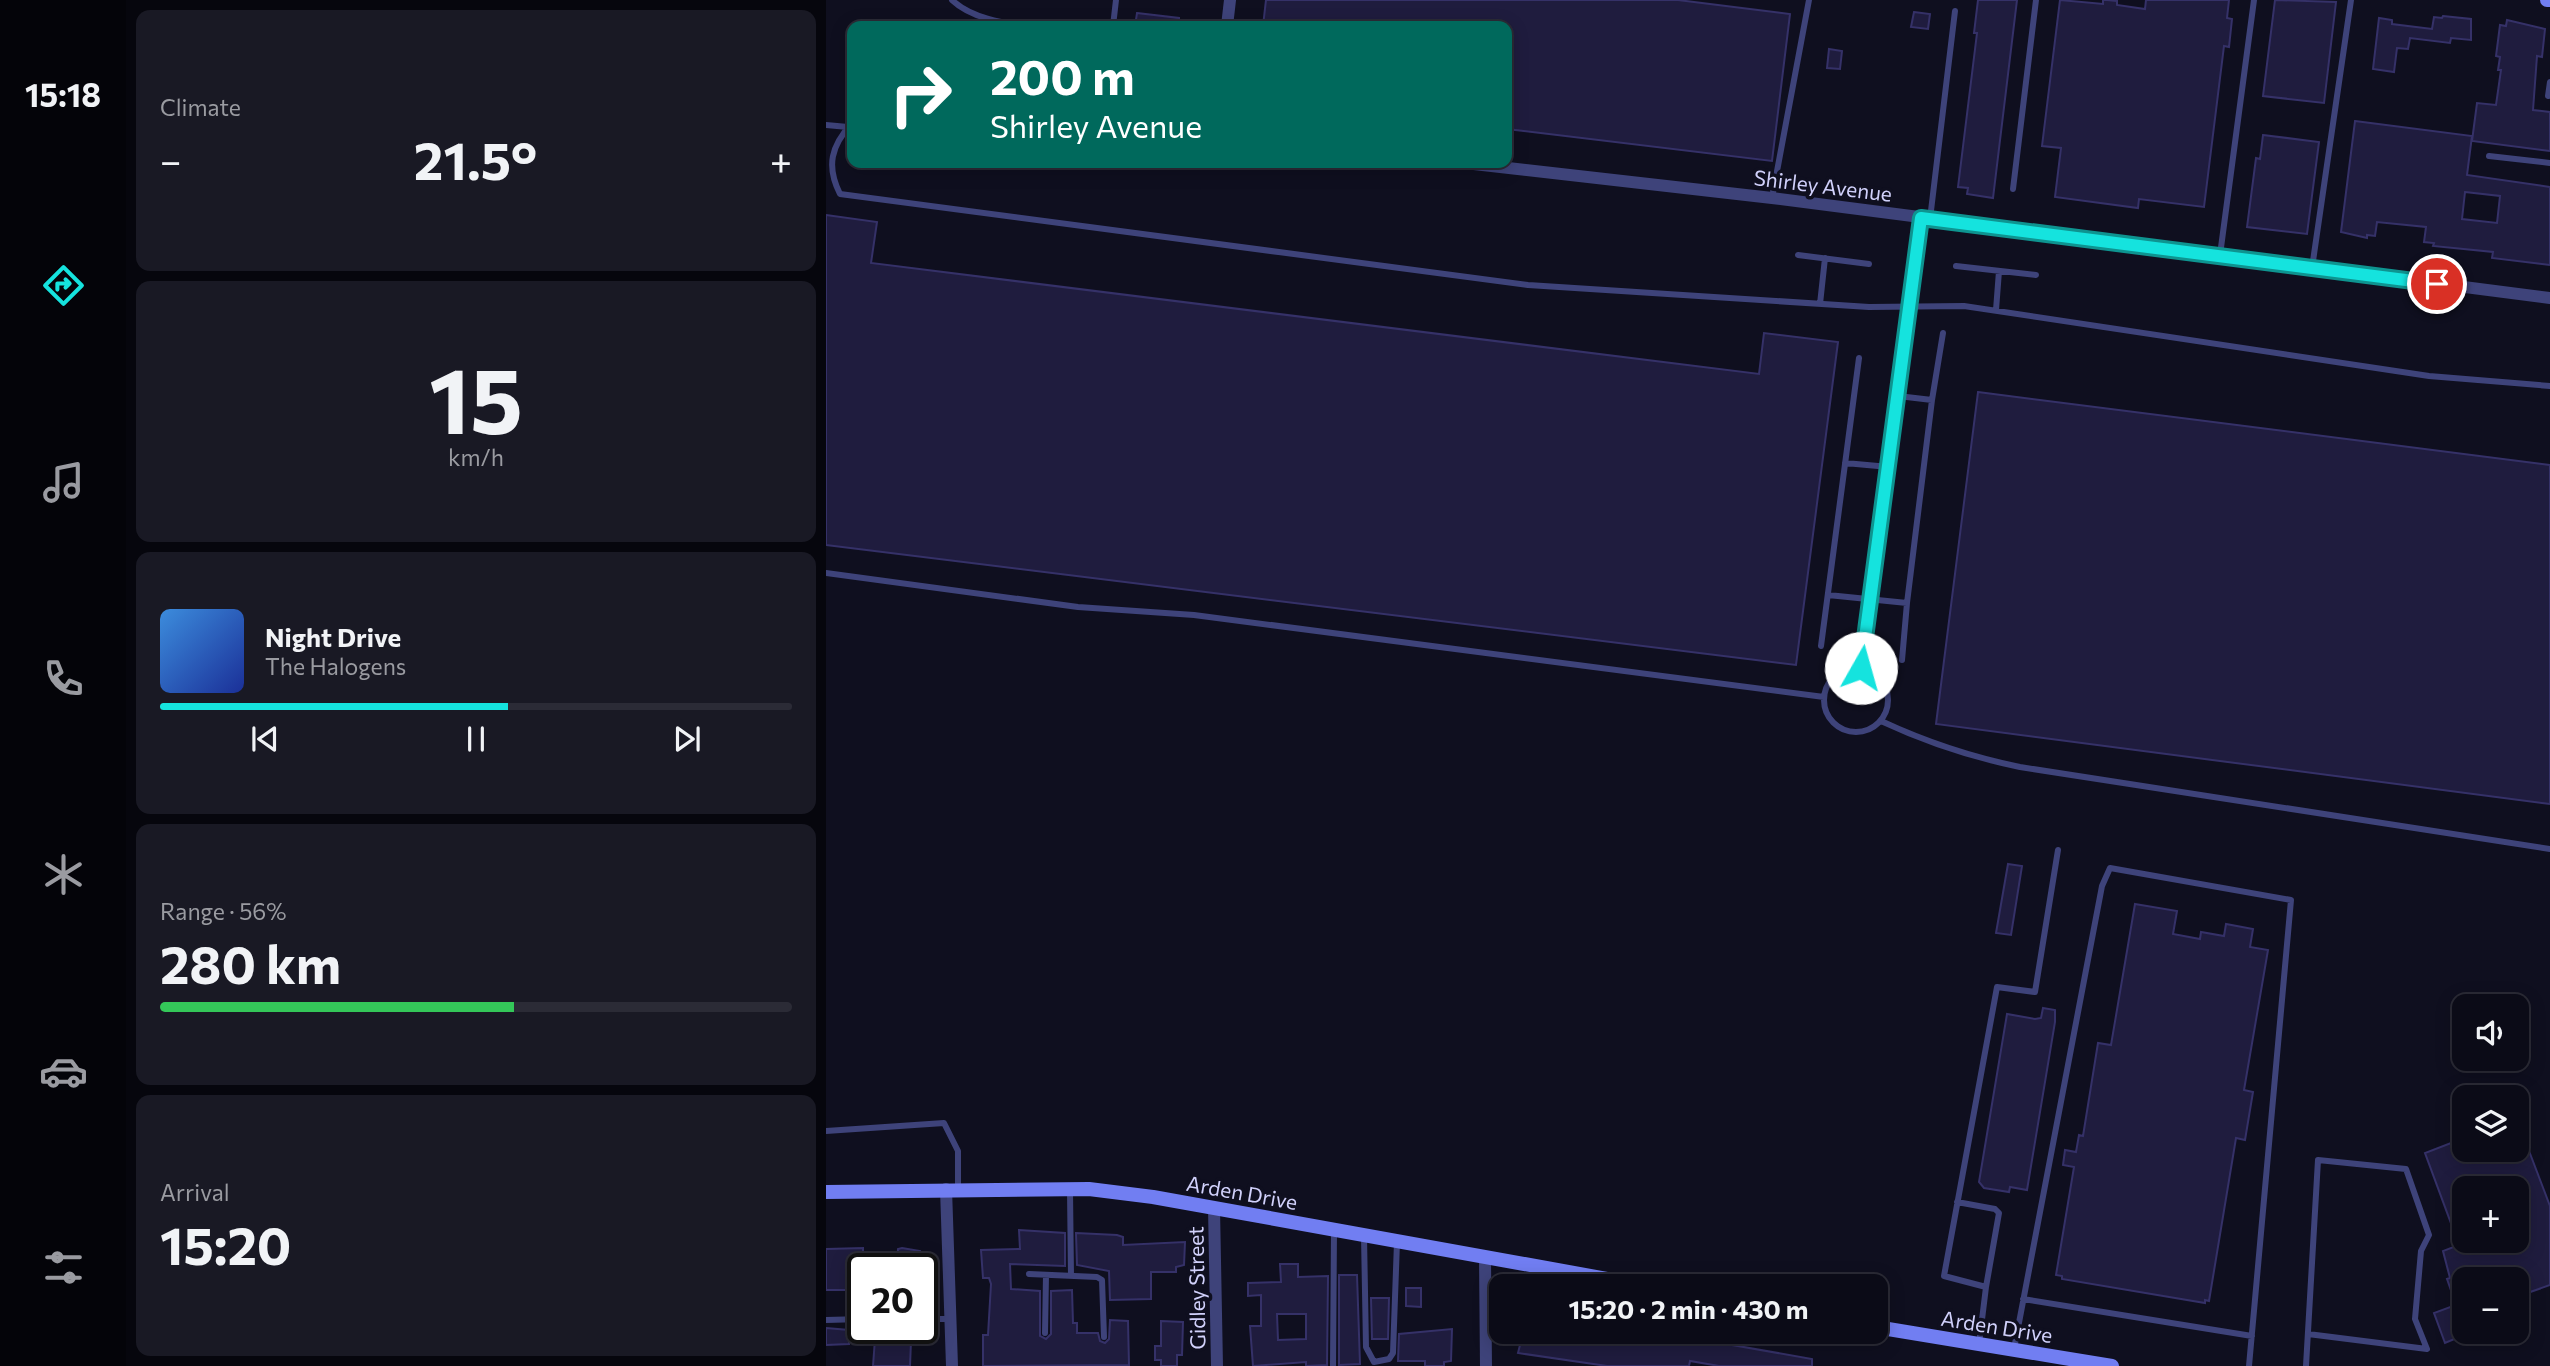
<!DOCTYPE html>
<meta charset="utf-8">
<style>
:root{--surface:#0b0b17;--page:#191924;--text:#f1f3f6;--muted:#9a9ba1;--line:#2b2b36;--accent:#15e3de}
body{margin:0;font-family:Commissioner,sans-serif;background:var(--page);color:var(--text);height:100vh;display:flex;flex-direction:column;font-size:26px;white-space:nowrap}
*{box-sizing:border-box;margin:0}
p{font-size:23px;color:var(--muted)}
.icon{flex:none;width:38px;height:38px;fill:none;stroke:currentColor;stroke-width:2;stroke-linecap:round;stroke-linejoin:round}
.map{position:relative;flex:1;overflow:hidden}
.panel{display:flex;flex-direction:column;gap:10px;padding:10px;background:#06060d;width:700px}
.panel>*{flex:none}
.banner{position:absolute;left:21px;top:21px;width:665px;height:147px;border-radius:14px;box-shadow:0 4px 18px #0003,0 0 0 2px var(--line);background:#00695c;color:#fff;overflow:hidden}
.controls{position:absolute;left:1626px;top:994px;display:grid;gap:14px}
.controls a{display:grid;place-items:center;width:77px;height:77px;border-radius:14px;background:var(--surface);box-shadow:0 4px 18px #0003,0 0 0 2px var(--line);font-size:35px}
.speed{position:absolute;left:21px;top:1253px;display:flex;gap:14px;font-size:35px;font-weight:700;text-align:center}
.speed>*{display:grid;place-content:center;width:91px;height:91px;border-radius:50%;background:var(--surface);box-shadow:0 4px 18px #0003,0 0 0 2px var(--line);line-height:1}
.speed .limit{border:4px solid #111;border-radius:10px;background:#fff;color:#111}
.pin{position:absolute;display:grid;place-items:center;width:60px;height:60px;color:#fff;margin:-30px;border:4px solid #fff;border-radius:50%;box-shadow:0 2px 7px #0007}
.me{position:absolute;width:77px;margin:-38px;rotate:7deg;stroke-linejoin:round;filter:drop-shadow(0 0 5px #0008)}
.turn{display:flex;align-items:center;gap:24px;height:147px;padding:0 28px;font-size:32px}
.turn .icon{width:91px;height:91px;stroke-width:2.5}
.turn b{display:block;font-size:49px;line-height:60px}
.big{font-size:52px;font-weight:700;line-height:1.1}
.panel .tile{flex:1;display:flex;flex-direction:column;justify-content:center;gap:10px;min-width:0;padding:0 24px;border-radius:14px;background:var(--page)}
.panel .dial{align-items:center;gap:0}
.dial b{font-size:91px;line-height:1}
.song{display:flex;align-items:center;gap:21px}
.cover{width:84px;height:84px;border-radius:10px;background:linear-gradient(135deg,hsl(210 70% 55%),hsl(230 70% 35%))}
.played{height:7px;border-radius:4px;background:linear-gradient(90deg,var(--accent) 55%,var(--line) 55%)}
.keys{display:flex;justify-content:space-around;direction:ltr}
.heat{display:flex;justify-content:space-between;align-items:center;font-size:38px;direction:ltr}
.charge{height:10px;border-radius:5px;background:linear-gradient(90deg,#34c759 56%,var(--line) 0)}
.trip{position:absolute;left:663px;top:1274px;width:399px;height:70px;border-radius:14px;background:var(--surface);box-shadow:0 4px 18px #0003,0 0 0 2px var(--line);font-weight:700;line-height:70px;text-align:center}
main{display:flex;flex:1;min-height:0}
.menu{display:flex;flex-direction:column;width:126px;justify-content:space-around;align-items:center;background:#040409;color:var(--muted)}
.menu .icon{width:49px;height:49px}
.menu .selected{color:var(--accent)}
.menu b{font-size:32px;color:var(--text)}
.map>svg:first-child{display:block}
.building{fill:#1f1c3e;stroke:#353168;stroke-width:2;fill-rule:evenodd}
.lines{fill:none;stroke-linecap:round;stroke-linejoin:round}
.lane{stroke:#3e437a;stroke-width:6}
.street{stroke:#3e437a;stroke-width:12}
.secondary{stroke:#717ef2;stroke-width:14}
.route-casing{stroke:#0e9490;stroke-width:18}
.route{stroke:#15e3de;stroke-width:12}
.labels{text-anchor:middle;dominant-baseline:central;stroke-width:7;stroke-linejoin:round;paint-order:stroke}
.street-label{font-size:21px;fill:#d1d1fb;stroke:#0f0f1f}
</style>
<main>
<nav class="menu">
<b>15:18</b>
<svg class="icon selected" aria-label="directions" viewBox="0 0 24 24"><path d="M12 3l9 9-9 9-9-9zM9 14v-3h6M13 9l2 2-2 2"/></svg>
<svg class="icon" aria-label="music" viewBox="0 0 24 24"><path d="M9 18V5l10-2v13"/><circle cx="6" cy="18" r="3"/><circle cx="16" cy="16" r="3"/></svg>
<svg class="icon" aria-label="phone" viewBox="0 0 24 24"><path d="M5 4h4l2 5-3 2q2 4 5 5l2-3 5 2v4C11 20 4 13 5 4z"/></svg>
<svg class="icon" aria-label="climate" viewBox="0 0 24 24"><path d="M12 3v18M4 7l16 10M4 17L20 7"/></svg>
<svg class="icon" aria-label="car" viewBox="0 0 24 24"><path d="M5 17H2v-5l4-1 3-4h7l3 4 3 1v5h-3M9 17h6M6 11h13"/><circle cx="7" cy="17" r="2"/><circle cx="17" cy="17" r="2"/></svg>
<svg class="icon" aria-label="filters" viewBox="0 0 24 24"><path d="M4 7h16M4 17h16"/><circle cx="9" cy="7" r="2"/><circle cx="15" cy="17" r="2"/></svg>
</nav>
<section class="panel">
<div class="tile"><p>Climate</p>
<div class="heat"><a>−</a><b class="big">21.5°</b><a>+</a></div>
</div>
<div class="tile dial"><b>15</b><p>km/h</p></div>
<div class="tile">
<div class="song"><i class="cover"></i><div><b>Night Drive</b><p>The Halogens</p></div></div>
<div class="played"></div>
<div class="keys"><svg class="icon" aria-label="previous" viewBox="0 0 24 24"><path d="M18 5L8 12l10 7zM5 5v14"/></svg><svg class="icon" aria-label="pause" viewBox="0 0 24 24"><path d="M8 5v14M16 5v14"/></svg><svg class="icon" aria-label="next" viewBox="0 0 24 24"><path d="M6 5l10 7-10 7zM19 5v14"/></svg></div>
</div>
<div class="tile"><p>Range · 56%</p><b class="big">280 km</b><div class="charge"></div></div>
<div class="tile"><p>Arrival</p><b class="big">15:20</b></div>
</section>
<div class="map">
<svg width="1724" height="1366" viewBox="0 0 1724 1366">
<rect width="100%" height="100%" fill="#0f0f1f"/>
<path class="building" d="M440,0h412l112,14 -18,147 -265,-32v-103h-244z
M1152,0h39l-24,198 -26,-4 1,-6 -10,-1 19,-154h-3z
M1234,0l43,4v-4h4l10,1v4l28,4 1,-9h83l-2,18 5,1 -3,28 -5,-1 -20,161 -65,-8 -1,9 -83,-11 6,-49 -19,-2z
M1449,0l61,2 -12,101 -61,-7z
M1088,12l16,2 -2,15 -17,-2z
M311,13l42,5v8h-44z
M1617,16l28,3v21l-20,-2 -1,5 -40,-5 -2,11 -11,-1 -3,24 -21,-3 6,-51 13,2v4l40,5 2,-12 8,1z
M1681,20l38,9 -3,28 -5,-1 -4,54 17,2v39l-78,-10 5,-38 19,2 5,-35h-3l2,-13 -4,-1 4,-31 6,1z
M1003,49l13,2 -2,18 -13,-1z
M1529,121l117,15 -5,39 83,12v78l-58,-7 1,-6 -60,-6 1,-3 -10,-1 2,-15 -49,-5 -2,14 -8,-1v3l-26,-6zM1639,192l35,4 -3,27 -35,-4z
M1437,135l56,7 -12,92 -60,-7 9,-69 4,1z
M0,215l51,7 -6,41 888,111 5,-41 74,9 -42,323 -970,-120z
M1152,392l572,73v339l-614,-80z
M1182,864l14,2 -11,69 -15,-2z
M1309,904l42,7 -4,23 27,5 1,-7 23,4 2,-12 27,5 -3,18 18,3 -24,140 9,2 -8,48 -9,-2 -27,163 -4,-1v3l-143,-24v-3l-6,-1 18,-108 -11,-2 2,-15 11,2 3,-17 4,1 15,-93 13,2z
M1217,1008l12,2v12l-28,168 -17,-3 -1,5 -25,-4 -5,-6 28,-168 28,5 6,-1z
M1692,1122l32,84v79l-34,12v-18h-52v56l-19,8 -11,-30 22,-8 -9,-26 3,-1 -7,-27 16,-6 -34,-92 39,-15v12h52zM1638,1188h52v53h-52z
M193,1230l46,3v33l-55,-2 1,25 29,2v45l6,3 5,-5v-43l21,-1 1,33h4v10h21l2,8 5,2 4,-4 1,-19 18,1 1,44 -146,1v-31h5l3,-51 -2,-6h-6l-2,-28 39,-1z
M250,1233l41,2 6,2v8l62,-3 -1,23 -8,2v5h-25v27l-41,1 -1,-29 -32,-6z
M37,1248v42h-37v-41z
M76,1248l18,3 -1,18h-22l1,-20z
M454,1264h18v13l30,-1 -1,89 -21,1v-4l-53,4 -3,-40h11v-31l-13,1v-13l33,-1zM451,1314h29v25l-28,1z
M513,1275h18l3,89 -21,1z
M580,1288h15v19l-15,-1z
M545,1298h18l-1,41h-16z
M335,1321l22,1 -1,33h-5v11h-16v-6h-6v-14h6z
M0,1328l23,2v14l-23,1z
M626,1329l-1,32 -7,1v4h-19v-5h-27l1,-27z
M682,1332h150l154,27v7h-93l-29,-5 -1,5h-82l-89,-13 2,-8 -14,-3z
M49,1339l36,2 -1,25h-37z"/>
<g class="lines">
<path class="lane" d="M126,0c19,18 50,23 76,26
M287,26l3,-26
M1722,96l2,-14
M26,123c-21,23 -26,43 -12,71l688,91 341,22 95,-1 465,70 121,10
M0,125l22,2
M1663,156l61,7
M1187,189l23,-189
M946,198l37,-198
M1104,219l25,-208
M972,255l71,9
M1394,255l34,-255
M1130,266l80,9
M1486,268l39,-268
M994,304l5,-46
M1170,310l3,-39
M1106,400l11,-67
M1019,463l44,4
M0,573l252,34 116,8 630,82
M1002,595l79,8 25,-203 -34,-4
M995,646l38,-288
M1076,660l5,-57
M998 700a32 32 0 1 1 64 0a32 32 0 1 1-64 0Z
M1035,668l60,-451
M1055,721c45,21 90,36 139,46l530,82
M0,1131l118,-8 14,28v38
M244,1191l1,85
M1131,1202l38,7 4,4 -13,74
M538,1236l2,111 8,15 15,-3 4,-6 4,-111
M203,1274l68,3 5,3 2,57
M1197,1299l229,37
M96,1319h29
M0,1320l37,-1
M219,1333l1,-58
M1153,1344l7,-57 -42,-11 53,-289 38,5 23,-142
M1188,1349l88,-463 8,-18 181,32 -42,466
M507,1366l1,-135
M1480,1366l12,-206 88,9 23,66 -8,16 -6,68 12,30 -119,-15"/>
<path class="street" d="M401,26l3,-26
M639,163l307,35 778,100
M120,1189l6,177
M388,1208l3,158
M659,1258l1,108"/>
<path class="secondary" d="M1721,0h3
M0,1192l263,-3 64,8 493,89
M1050,1327l236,39"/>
</g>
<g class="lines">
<g class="route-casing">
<path id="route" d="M1035,668l60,-450 516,66"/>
</g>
<use href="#route" class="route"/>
</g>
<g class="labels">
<g class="street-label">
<text transform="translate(997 185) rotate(7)">Shirley Avenue</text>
<text transform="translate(416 1192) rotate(10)">Arden Drive</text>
<text transform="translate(370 1288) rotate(-91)">Gidley Street</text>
<text transform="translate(1171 1326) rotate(9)">Arden Drive</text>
</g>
</g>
</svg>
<div class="controls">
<a><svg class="icon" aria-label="sound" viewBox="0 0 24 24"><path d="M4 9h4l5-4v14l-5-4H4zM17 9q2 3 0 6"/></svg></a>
<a><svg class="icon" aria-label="layers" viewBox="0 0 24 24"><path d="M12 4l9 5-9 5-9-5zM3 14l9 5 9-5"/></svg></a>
<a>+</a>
<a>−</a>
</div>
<div class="speed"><div class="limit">20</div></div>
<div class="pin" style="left:1611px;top:284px;background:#d93025"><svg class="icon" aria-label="arrive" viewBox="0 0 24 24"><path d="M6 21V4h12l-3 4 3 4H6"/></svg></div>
<svg class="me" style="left:1035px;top:668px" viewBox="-20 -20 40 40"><circle r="19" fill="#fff"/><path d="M0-13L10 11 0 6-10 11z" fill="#15e3de"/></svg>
<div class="trip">15:20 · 2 min · 430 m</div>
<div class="banner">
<div class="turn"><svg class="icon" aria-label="right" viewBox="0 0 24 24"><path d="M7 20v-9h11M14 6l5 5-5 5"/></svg><div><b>200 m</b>Shirley Avenue</div></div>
</div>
</div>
</main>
